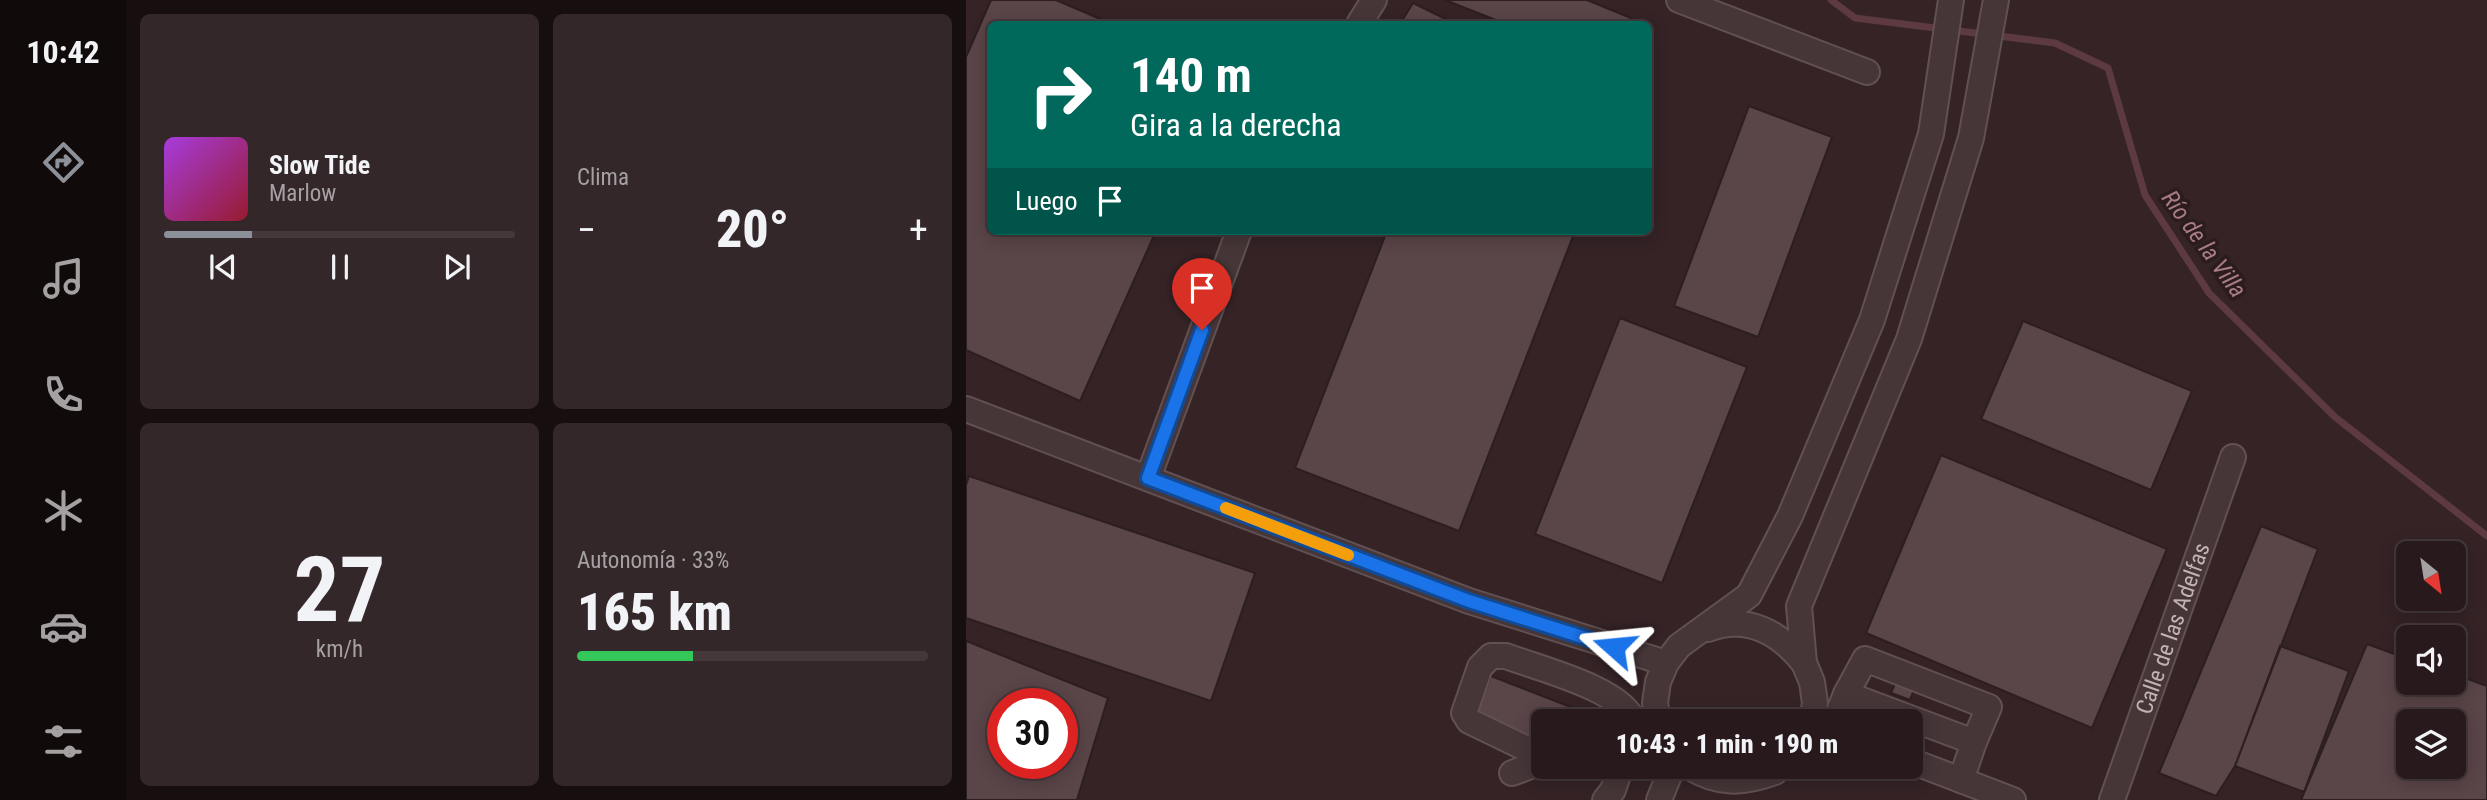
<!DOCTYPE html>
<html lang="es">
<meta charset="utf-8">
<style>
:root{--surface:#281a1c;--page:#342729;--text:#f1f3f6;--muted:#a5a1a3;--line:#44383b;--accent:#8c9099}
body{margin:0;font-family:"Roboto Condensed",sans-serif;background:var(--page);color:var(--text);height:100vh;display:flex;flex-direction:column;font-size:26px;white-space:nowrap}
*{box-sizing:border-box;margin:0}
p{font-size:23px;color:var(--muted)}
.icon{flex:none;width:38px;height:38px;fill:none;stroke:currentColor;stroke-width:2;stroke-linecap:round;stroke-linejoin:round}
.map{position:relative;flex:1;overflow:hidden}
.sheet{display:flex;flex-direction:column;gap:14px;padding:14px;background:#160e0f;width:840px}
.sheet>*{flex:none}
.top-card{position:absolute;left:21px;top:21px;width:665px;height:214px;border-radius:10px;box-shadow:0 4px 18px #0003,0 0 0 2px var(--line);background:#00695c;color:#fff;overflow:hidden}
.needle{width:46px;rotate:150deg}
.fabs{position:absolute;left:1430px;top:541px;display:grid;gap:14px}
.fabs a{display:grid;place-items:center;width:70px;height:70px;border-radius:10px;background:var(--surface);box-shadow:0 4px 18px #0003,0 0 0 2px var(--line);font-size:35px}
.speed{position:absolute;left:21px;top:688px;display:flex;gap:14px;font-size:35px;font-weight:700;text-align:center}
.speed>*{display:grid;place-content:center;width:91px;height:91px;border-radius:50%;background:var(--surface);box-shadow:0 4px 18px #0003,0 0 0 2px var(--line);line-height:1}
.speed .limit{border:10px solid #d22;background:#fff;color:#111}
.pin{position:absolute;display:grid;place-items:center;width:60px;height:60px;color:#fff;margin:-72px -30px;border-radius:50% 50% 50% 0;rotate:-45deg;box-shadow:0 0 7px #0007}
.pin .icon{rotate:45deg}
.me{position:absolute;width:77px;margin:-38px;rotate:288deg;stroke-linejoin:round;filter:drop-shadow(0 0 5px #0008)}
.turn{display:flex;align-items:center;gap:24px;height:147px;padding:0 28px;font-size:32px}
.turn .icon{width:91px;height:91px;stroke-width:2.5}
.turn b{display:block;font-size:49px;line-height:60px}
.then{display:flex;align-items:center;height:66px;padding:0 28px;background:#0003;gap:14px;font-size:26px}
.big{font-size:52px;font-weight:800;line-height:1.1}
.sheet .card{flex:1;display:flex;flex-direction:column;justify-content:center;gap:10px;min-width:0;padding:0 24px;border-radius:10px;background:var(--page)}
.sheet .dial{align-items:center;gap:0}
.dial b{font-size:91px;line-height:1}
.song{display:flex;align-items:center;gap:21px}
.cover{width:84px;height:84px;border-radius:10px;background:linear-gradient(135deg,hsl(280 70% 55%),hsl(350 70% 35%))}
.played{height:7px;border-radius:4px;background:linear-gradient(90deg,var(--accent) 25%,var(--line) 25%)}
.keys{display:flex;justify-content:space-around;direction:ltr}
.heat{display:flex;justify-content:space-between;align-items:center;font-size:38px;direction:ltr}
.charge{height:10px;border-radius:5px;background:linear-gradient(90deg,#34c759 33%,var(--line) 0)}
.sheet .tiles{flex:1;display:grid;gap:14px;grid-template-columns:repeat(2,1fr)}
.trip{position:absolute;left:565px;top:709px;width:392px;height:70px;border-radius:10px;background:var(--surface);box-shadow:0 4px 18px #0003,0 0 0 2px var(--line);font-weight:800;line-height:70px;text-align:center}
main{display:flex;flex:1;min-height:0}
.dock{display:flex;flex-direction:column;width:126px;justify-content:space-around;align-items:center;background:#100a0b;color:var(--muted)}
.dock .icon{width:49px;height:49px}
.dock .on{color:var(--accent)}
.dock b{font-size:32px;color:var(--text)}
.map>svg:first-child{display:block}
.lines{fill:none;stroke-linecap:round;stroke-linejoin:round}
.stream{stroke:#5d3a3f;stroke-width:7}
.building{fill:#5a4548;stroke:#2d1e20;stroke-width:2;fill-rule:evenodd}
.minor-casing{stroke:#615153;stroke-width:28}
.minor{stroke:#463638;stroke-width:24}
.route-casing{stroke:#114b97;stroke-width:18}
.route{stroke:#1a73e8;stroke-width:12}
.slow{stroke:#f59e0b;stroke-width:12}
.labels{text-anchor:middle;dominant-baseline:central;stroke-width:7;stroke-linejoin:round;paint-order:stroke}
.street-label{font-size:23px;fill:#c3b1b3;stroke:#2b1c1e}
.water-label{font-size:24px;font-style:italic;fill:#a87c82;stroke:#2b1c1e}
</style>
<main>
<nav class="dock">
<b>10:42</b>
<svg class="icon on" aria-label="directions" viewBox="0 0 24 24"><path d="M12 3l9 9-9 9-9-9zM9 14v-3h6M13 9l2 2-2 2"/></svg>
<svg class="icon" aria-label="music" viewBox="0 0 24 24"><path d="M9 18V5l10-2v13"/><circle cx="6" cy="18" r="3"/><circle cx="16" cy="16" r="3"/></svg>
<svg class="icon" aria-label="phone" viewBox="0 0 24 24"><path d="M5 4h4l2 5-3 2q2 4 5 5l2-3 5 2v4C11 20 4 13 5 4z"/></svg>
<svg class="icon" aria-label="climate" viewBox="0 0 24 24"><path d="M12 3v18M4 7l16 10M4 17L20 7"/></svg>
<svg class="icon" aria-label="car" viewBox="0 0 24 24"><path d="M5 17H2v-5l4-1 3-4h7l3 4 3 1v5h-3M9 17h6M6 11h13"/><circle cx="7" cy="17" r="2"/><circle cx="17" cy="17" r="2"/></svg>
<svg class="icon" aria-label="filters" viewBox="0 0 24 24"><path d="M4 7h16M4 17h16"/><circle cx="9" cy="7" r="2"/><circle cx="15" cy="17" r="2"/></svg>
</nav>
<section class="sheet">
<div class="tiles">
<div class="card">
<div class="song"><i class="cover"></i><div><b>Slow Tide</b><p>Marlow</p></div></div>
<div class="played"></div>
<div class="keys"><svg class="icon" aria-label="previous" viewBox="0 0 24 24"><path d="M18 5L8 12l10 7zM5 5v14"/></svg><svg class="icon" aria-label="pause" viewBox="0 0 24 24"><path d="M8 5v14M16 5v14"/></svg><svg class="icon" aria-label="next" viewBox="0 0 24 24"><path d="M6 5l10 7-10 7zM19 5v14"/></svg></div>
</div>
<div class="card"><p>Clima</p>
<div class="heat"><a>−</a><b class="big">20°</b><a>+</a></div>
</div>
<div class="card dial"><b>27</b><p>km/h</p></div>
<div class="card"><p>Autonomía · 33%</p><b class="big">165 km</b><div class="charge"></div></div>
</div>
</section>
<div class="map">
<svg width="1521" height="800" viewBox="0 0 1521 800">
<rect width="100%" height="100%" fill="#352326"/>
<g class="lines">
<path class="stream" d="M865,0l24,18 200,25 53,25 37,127 64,98 126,124 152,119"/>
</g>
<path class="building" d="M25,0h65l56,24h-122v207h166l-76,170 -114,-51v-293z
M479,0h142l44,18 -3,6h-122z
M447,3l43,21h-56z
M783,106l83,31 -74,200 -84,-31z
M421,231h188l-116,300 -164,-63z
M654,318l127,49 -85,216 -127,-49z
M1057,321l169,70 -41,99 -170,-71z
M975,455l226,94 -75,179 -226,-95z
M3,476l286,97 -44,128 -245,-83v-133z
M1295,526l57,23 -83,217 -19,30 -57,-23z
M0,641l142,57 -31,102h-111zM37,704h59v59h-59z
M1401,644l41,15v23h46v-8l33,12v114h-186zM1442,721h46v45h-46z
M1314,646l69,25 -45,121 -69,-26z
M935,669l18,8 -9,23 -19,-7z
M525,676l103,40 -2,5h-48v23l-69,-27z"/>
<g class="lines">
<g class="minor-casing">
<g id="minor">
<path d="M713,0l188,72"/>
<path d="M393,24l15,-24"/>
<path d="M0,409l503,192 197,62"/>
<path d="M182,478l91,-247"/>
<path d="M742,629c39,-15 72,4 96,34"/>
<path d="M880,694l19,-35 124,48 -15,35"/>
<path d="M692,721l-3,-18 3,-21 8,-19 13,-17 70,-51 41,-79 82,-196 59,-186 20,-134"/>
<path d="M846,721l3,-18 -3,-21 -8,-19 -5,-57 110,-267 62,-201 25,-138"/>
<path d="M869,721l11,-27 128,48 -13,38"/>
<path d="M945,761l102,39"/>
<path d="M722,766c30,19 55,18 87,6"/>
<path d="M546,773l16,-6 4,-7 -1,-9 -62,-30 -5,-8 16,-46 11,-11h15c31,12 117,33 127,65"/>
<path d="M639,800l8,-10 8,-24"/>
<path d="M693,800l11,-27 -1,-7"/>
<path id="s1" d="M1146,800l121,-343"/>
</g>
</g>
<use href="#minor" class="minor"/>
</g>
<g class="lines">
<g class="route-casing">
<path id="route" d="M236,330l-54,148 321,123 145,46"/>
</g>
<use href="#route" class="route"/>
<path class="slow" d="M260,508l122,47"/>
</g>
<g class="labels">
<g class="street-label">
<text stroke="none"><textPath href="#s1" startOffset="182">Calle de las Adelfas</textPath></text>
</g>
<g class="water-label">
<text transform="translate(1238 244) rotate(54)">Río de la Villa</text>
</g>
</g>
</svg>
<div class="fabs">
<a><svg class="needle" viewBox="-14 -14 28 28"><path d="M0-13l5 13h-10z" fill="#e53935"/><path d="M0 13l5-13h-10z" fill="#a5a1a3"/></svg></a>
<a><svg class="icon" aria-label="sound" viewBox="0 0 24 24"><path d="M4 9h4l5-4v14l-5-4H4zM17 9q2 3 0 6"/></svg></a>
<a><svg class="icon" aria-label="layers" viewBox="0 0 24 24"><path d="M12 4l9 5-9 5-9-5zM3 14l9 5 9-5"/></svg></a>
</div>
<div class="speed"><div class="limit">30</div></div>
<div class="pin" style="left:236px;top:330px;background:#d93025"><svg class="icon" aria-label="arrive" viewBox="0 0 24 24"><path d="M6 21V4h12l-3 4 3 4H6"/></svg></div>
<svg class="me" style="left:648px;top:647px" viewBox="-20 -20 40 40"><path d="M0-17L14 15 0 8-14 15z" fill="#1a73e8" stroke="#fff" stroke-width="4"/></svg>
<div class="trip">10:43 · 1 min · 190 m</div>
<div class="top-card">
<div class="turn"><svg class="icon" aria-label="right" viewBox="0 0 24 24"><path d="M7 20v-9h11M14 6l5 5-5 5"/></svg><div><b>140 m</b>Gira a la derecha</div></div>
<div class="then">Luego<svg class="icon" aria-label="arrive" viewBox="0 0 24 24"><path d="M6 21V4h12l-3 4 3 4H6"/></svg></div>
</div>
</div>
</main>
